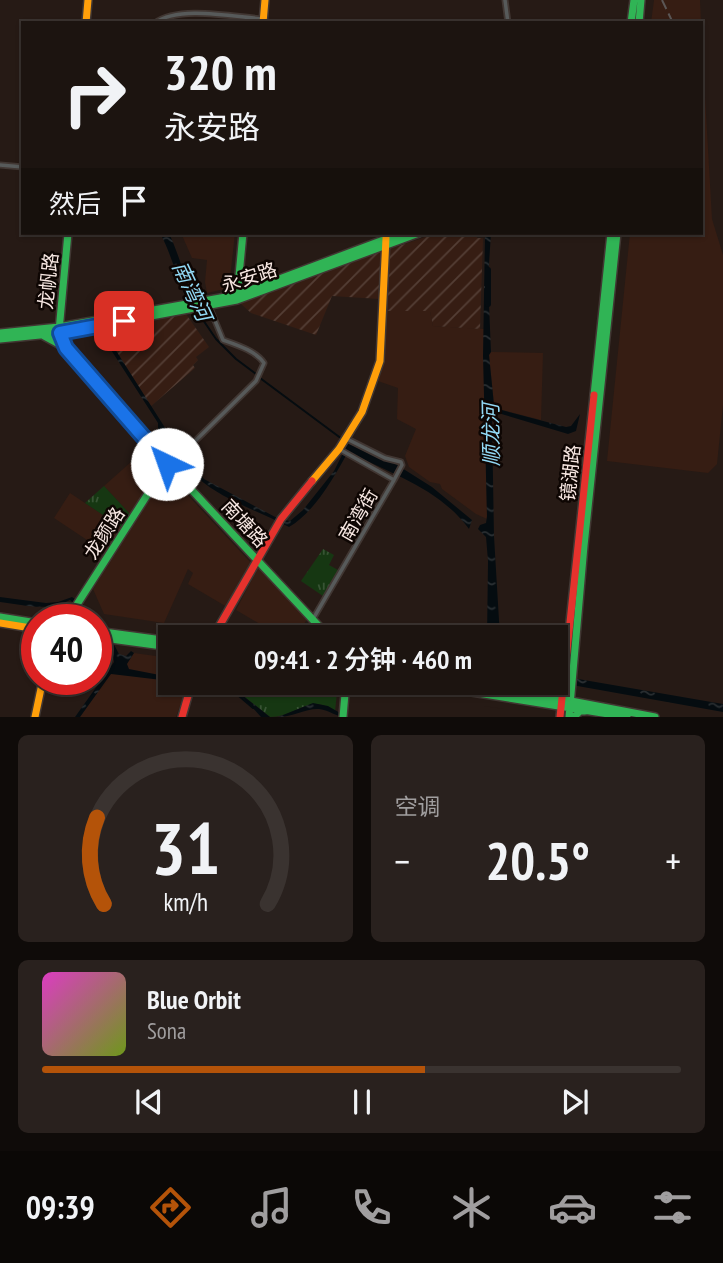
<!DOCTYPE html>
<html lang="zh">
<meta charset="utf-8">
<style>
:root{--surface:#1c1410;--page:#29211e;--text:#f1f3f6;--muted:#a09e9f;--line:#3a3330;--accent:#b45309}
body{margin:0;font-family:"PT Sans Narrow","Noto Sans SC",sans-serif;background:var(--page);color:var(--text);height:100vh;display:flex;flex-direction:column;font-size:26px;white-space:nowrap}
*{box-sizing:border-box;margin:0}
p{font-size:23px;color:var(--muted)}
.icon{flex:none;width:38px;height:38px;fill:none;stroke:currentColor;stroke-width:2;stroke-linecap:round;stroke-linejoin:round}
.map{position:relative;height:717px;overflow:hidden}
.side{display:flex;flex-direction:column;gap:18px;padding:18px;background:#0f0b09;flex:1}
.side>*{flex:none}
.hud{position:absolute;left:21px;top:21px;width:682px;height:214px;border-radius:0px;box-shadow:0 2px 5px #0004,0 0 0 2px var(--line);background:#1c1410;color:var(--text);overflow:hidden}
.speed{position:absolute;left:21px;top:604px;display:flex;gap:14px;font-size:35px;font-weight:700;text-align:center}
.speed>*{display:grid;place-content:center;width:91px;height:91px;border-radius:50%;background:var(--surface);box-shadow:0 2px 5px #0004,0 0 0 2px var(--line);line-height:1}
.speed .limit{border:10px solid #d22;background:#fff;color:#111}
.pin{position:absolute;display:grid;place-items:center;width:60px;height:60px;color:#fff;margin:-30px;border-radius:14px;box-shadow:0 4px 10px #0006}
.me{position:absolute;width:77px;margin:-38px;rotate:318deg;stroke-linejoin:round;filter:drop-shadow(0 0 5px #0008)}
.turn{display:flex;align-items:center;gap:24px;height:147px;padding:0 28px;font-size:32px}
.turn .icon{width:91px;height:91px;stroke-width:2.5}
.turn b{display:block;font-size:49px;line-height:60px}
.then{display:flex;align-items:center;height:66px;padding:0 28px;background:#0003;gap:14px;font-size:26px}
.big{font-size:52px;font-weight:600;line-height:1.1}
.side .card{flex:1;display:flex;flex-direction:column;justify-content:center;gap:10px;min-width:0;padding:0 24px;border-radius:10px;background:var(--page)}
.side .dial{align-items:center;gap:0}
.dial svg{height:182px;overflow:visible;fill:none;stroke:var(--line);stroke-width:7;stroke-linecap:round;text-anchor:middle}
.dial text{fill:var(--text);stroke:none}
.song{display:flex;align-items:center;gap:21px}
.cover{width:84px;height:84px;border-radius:10px;background:linear-gradient(135deg,hsl(310 70% 55%),hsl(80 70% 35%))}
.played{height:7px;border-radius:4px;background:linear-gradient(90deg,var(--accent) 60%,var(--line) 60%)}
.keys{display:flex;justify-content:space-around;direction:ltr}
.heat{display:flex;justify-content:space-between;align-items:center;font-size:38px;direction:ltr}
.side .tiles{flex:1;display:grid;gap:18px;grid-template-columns:1fr 1fr}
.card:last-child{grid-column:span 2}
.trip{position:absolute;left:158px;top:625px;width:410px;height:70px;border-radius:0px;background:var(--surface);box-shadow:0 2px 5px #0004,0 0 0 2px var(--line);font-weight:600;line-height:70px;text-align:center}
.dock{display:flex;height:112px;justify-content:space-around;align-items:center;background:#0b0806;color:var(--muted)}
.dock .icon{width:49px;height:49px}
.dock .on{color:var(--accent)}
.dock b{font-size:32px;color:var(--text)}
.map>svg:first-child{display:block}
.built{fill:#361d13}
.industrial{fill:url(#industrial-furrows)}
.grass{fill:url(#grass-tufts)}
.water{fill:url(#water-ripples)}
.pier{fill:#261a15}
.lines{fill:none;stroke-linecap:round;stroke-linejoin:round}
.stream{stroke:#050c10;stroke-width:2}
.river{stroke:#050c10;stroke-width:6}
.street-casing{stroke:#413733;stroke-width:7}
.fast-casing{stroke:#413733;stroke-width:10}
.slow-casing{stroke:#413733;stroke-width:10}
.jam-casing{stroke:#413733;stroke-width:10}
.street{stroke:#575a5a;stroke-width:3.5}
.fast{stroke:#30b455;stroke-width:7}
.slow{stroke:#ff9f0a;stroke-width:7}
.jam{stroke:#e5322d;stroke-width:7}
.rail{stroke:#5b5655;stroke-width:2;stroke-dasharray:10 5;stroke-linecap:butt}
.route-casing{stroke:#114b97;stroke-width:18}
.route{stroke:#1a73e8;stroke-width:12}
.labels{text-anchor:middle;dominant-baseline:central;stroke-width:5;stroke-linejoin:round;paint-order:stroke}
.street-label{font-size:19px;fill:#f6e6e1;stroke:#0e0603}
.water-label{font-size:21px;font-style:italic;fill:#92d9f5;stroke:#0e0603}
</style>
<div class="map">
<svg width="723" height="717" viewBox="0 0 723 717">
<defs>
<pattern id="industrial-furrows" width="10" height="10" patternUnits="userSpaceOnUse" patternTransform="scale(1.75)"><rect width="10" height="10" fill="#361d13"/><path d="M-1 1l2-2M0 10L10 0M9 11l2-2" fill="none" stroke="#543e35"/></pattern>
<pattern id="grass-tufts" width="24" height="20" patternUnits="userSpaceOnUse" patternTransform="scale(1.75)"><rect width="24" height="20" fill="#163712"/><path d="M3 7l-1-3M5 7V3M7 7l1-3M15 17l-1-3M17 17v-4M19 17l1-3" fill="none" stroke="#385434"/></pattern>
<pattern id="water-ripples" width="26" height="14" patternUnits="userSpaceOnUse" patternTransform="scale(1.75)"><rect width="26" height="14" fill="#050c10"/><path d="M2 4q2-2 4 0t4 0M15 11q2-2 4 0t4 0" fill="none" stroke="#2a2f32"/></pattern>
</defs>
<rect width="100%" height="100%" fill="#261a15"/>
<path class="built" d="M654,0h46l1,23h-50z
M702,44l10,175 11,36v150l-6,59 -9,9 -101,-12 23,-228h72z
M181,233h54l-6,55 -22,5 -2,-11 2,-22 -15,-2z
M387,311h43l3,15 51,3 3,190 -11,-5 -34,-25 -2,-5 -10,-2 -21,-15 -4,-11 11,-27 -19,-10 1,-31 -20,-7 7,-20z
M491,352l52,1 -2,67 -43,-11 -4,-4 -5,-50z
M131,462l20,21 -21,31 -26,-28z
M169,475l83,89 -25,43 -39,-23 5,-11 -5,-4 -24,54 -60,-9 -11,-25 71,-112z
M70,493l51,34 -16,25 -51,-34z
M258,568l49,51 -10,18h-44l7,-13 -24,-14z
M134,653l36,5v24l18,1 -12,34h-96l27,-40z"/>
<path class="industrial" d="M437,233h39l1,5h6l-3,91 -47,-3 -3,-15h-43l3,-62z
M382,249l-2,50 -48,-3 -16,39 -65,-22 -11,-10z
M186,314l23,33 -13,10 2,3 -5,5 2,3 -45,39 -42,-69 3,-8z"/>
<path class="grass" d="M147,446c17,18 17,16 4,37l-20,-21z
M104,486l26,28 -9,13 -36,-24z
M323,549l11,6 -5,10 9,5 -15,26 -22,-15z
M227,683h111l-3,28c-27,-18 -38,6 -65,6z"/>
<path class="water" d="M160,233h9c12,26 18,55 32,80l-6,1c-16,-24 -21,-55 -35,-81z
M485,233h6l-3,47 3,72 -2,3 5,50 4,4 68,18 5,-1 9,-12 -4,17 -8,3 -70,-21 -6,5 2,118 6,101h-13l1,-76 -2,-24 -8,-8 2,-4 6,-2 1,-7 -4,-160z
M108,338l75,118 21,23 75,40 11,2 13,-11 31,-39 14,-28 31,16 15,4 38,24 40,33 -3,9c-29,-40 -79,-56 -121,-77 -14,25 -33,60 -59,75 -30,-16 -67,-27 -92,-50 -16,-14 -25,-32 -39,-47v-7l-54,-84z
M0,597l46,6 12,-1 14,-5c21,13 36,35 47,57l7,2 5,-5 3,2 -7,11 2,5 41,8v4l-59,-7 -31,43h-5l39,-55c-1,-16 -18,-26 -18,-42l-4,-1 -22,-19c-23,12 -45,5 -70,2z
M555,675l168,29v8l-168,-30z
M175,683h52l43,34h-9c-10,-11 -24,-28 -40,-31 -15,-4 -30,1 -46,-3z
M313,703l15,3 19,11c-12,0 -17,-7 -28,-8 -12,-1 -26,8 -41,8z"/>
<path class="pier" d="M484,683h20v26l-20,-3z"/>
<g class="lines">
<path class="stream" d="M199,314l17,25 20,20 20,15
M260,378l82,61
M239,696l14,12"/>
<path class="river" d="M488,270v34"/>
<g class="street-casing">
<path id="street" d="M505,0l3,23
M155,23c24,-18 79,-6 108,-4
M0,165l23,2
M60,333l5,14
M347,439l38,19 16,4 1,3 -8,15
M167,464l16,-11 73,-72 8,-18c-8,-12 -27,-18 -41,-23l-14,-34
M313,619l81,-139 -55,-31"/>
</g>
<g class="fast-casing">
<path id="fast" d="M631,23l3,-23
M639,23l2,-23
M237,297l6,-64
M59,331l9,-98
M0,333l59,-6 178,-32 165,-62
M44,336l22,12 80,93 183,196
M0,339l60,-6 177,-33 182,-67
M594,395l17,-162
M0,617l37,6
M67,620l100,-156
M96,631l74,10
M96,637l74,10
M409,682l218,35
M448,682l123,19 84,16
M343,717l3,-35
M569,717l15,-171 33,-313
M574,717l6,-6h5"/>
</g>
<g class="slow-casing">
<path id="slow" d="M86,23l2,-23
M263,23l2,-23
M312,481l27,-32 23,-37 18,-51 6,-123
M0,623l37,6
M35,717l8,-38"/>
</g>
<g class="jam-casing">
<path id="jam" d="M213,637l68,-118 31,-38
M182,717l10,-35
M560,717l34,-322"/>
</g>
<use href="#street" class="street"/>
<use href="#fast" class="fast"/>
<use href="#slow" class="slow"/>
<use href="#jam" class="jam"/>
<path class="rail" d="M662,0l11,23"/>
</g>
<g class="lines">
<g class="route-casing">
<path id="route" d="M124,321l-64,12 6,15 101,116"/>
</g>
<use href="#route" class="route"/>
</g>
<g class="labels">
<g class="street-label">
<text transform="translate(249 277) rotate(-18)">永安路</text>
<text transform="translate(48 281) rotate(-84)">龙帆路</text>
<text transform="translate(570 473) rotate(-84)">镜湖路</text>
<text transform="translate(358 515) rotate(-60)">南湾街</text>
<text transform="translate(245 523) rotate(47)">南塘路</text>
<text transform="translate(104 533) rotate(-57)">龙颜路</text>
</g>
<g class="water-label">
<text transform="translate(192 291) rotate(65)">南湾河</text>
<text transform="translate(491 435) rotate(-91)">顺龙河</text>
</g>
</g>
</svg>
<div class="speed"><div class="limit">40</div></div>
<div class="pin" style="left:124px;top:321px;background:#d93025"><svg class="icon" aria-label="arrive" viewBox="0 0 24 24"><path d="M6 21V4h12l-3 4 3 4H6"/></svg></div>
<svg class="me" style="left:167px;top:464px" viewBox="-20 -20 40 40"><circle r="19" fill="#fff"/><path d="M0-13L10 11 0 6-10 11z" fill="#1a73e8"/></svg>
<div class="trip">09:41 · 2 分钟 · 460 m</div>
<div class="hud">
<div class="turn"><svg class="icon" aria-label="right" viewBox="0 0 24 24"><path d="M7 20v-9h11M14 6l5 5-5 5"/></svg><div><b>320 m</b>永安路</div></div>
<div class="then">然后<svg class="icon" aria-label="arrive" viewBox="0 0 24 24"><path d="M6 21V4h12l-3 4 3 4H6"/></svg></div>
</div>
</div>
<section class="side">
<div class="tiles">
<div class="card dial"><svg viewBox="0 0 100 80">
<path d="M14 69A42 42 0 1 1 86 69"/>
<path d="M14 69A42 42 0 0 1 11 31" stroke="#b45309"/>
<text x="50" y="56" font-size="32" font-weight="700">31</text>
<text x="50" y="72" font-size="11">km/h</text>
</svg></div>
<div class="card"><p>空调</p>
<div class="heat"><a>−</a><b class="big">20.5°</b><a>+</a></div>
</div>
<div class="card">
<div class="song"><i class="cover"></i><div><b>Blue Orbit</b><p>Sona</p></div></div>
<div class="played"></div>
<div class="keys"><svg class="icon" aria-label="previous" viewBox="0 0 24 24"><path d="M18 5L8 12l10 7zM5 5v14"/></svg><svg class="icon" aria-label="pause" viewBox="0 0 24 24"><path d="M8 5v14M16 5v14"/></svg><svg class="icon" aria-label="next" viewBox="0 0 24 24"><path d="M6 5l10 7-10 7zM19 5v14"/></svg></div>
</div>
</div>
</section>
<nav class="dock">
<b>09:39</b>
<svg class="icon on" aria-label="directions" viewBox="0 0 24 24"><path d="M12 3l9 9-9 9-9-9zM9 14v-3h6M13 9l2 2-2 2"/></svg>
<svg class="icon" aria-label="music" viewBox="0 0 24 24"><path d="M9 18V5l10-2v13"/><circle cx="6" cy="18" r="3"/><circle cx="16" cy="16" r="3"/></svg>
<svg class="icon" aria-label="phone" viewBox="0 0 24 24"><path d="M5 4h4l2 5-3 2q2 4 5 5l2-3 5 2v4C11 20 4 13 5 4z"/></svg>
<svg class="icon" aria-label="climate" viewBox="0 0 24 24"><path d="M12 3v18M4 7l16 10M4 17L20 7"/></svg>
<svg class="icon" aria-label="car" viewBox="0 0 24 24"><path d="M5 17H2v-5l4-1 3-4h7l3 4 3 1v5h-3M9 17h6M6 11h13"/><circle cx="7" cy="17" r="2"/><circle cx="17" cy="17" r="2"/></svg>
<svg class="icon" aria-label="filters" viewBox="0 0 24 24"><path d="M4 7h16M4 17h16"/><circle cx="9" cy="7" r="2"/><circle cx="15" cy="17" r="2"/></svg>
</nav>
